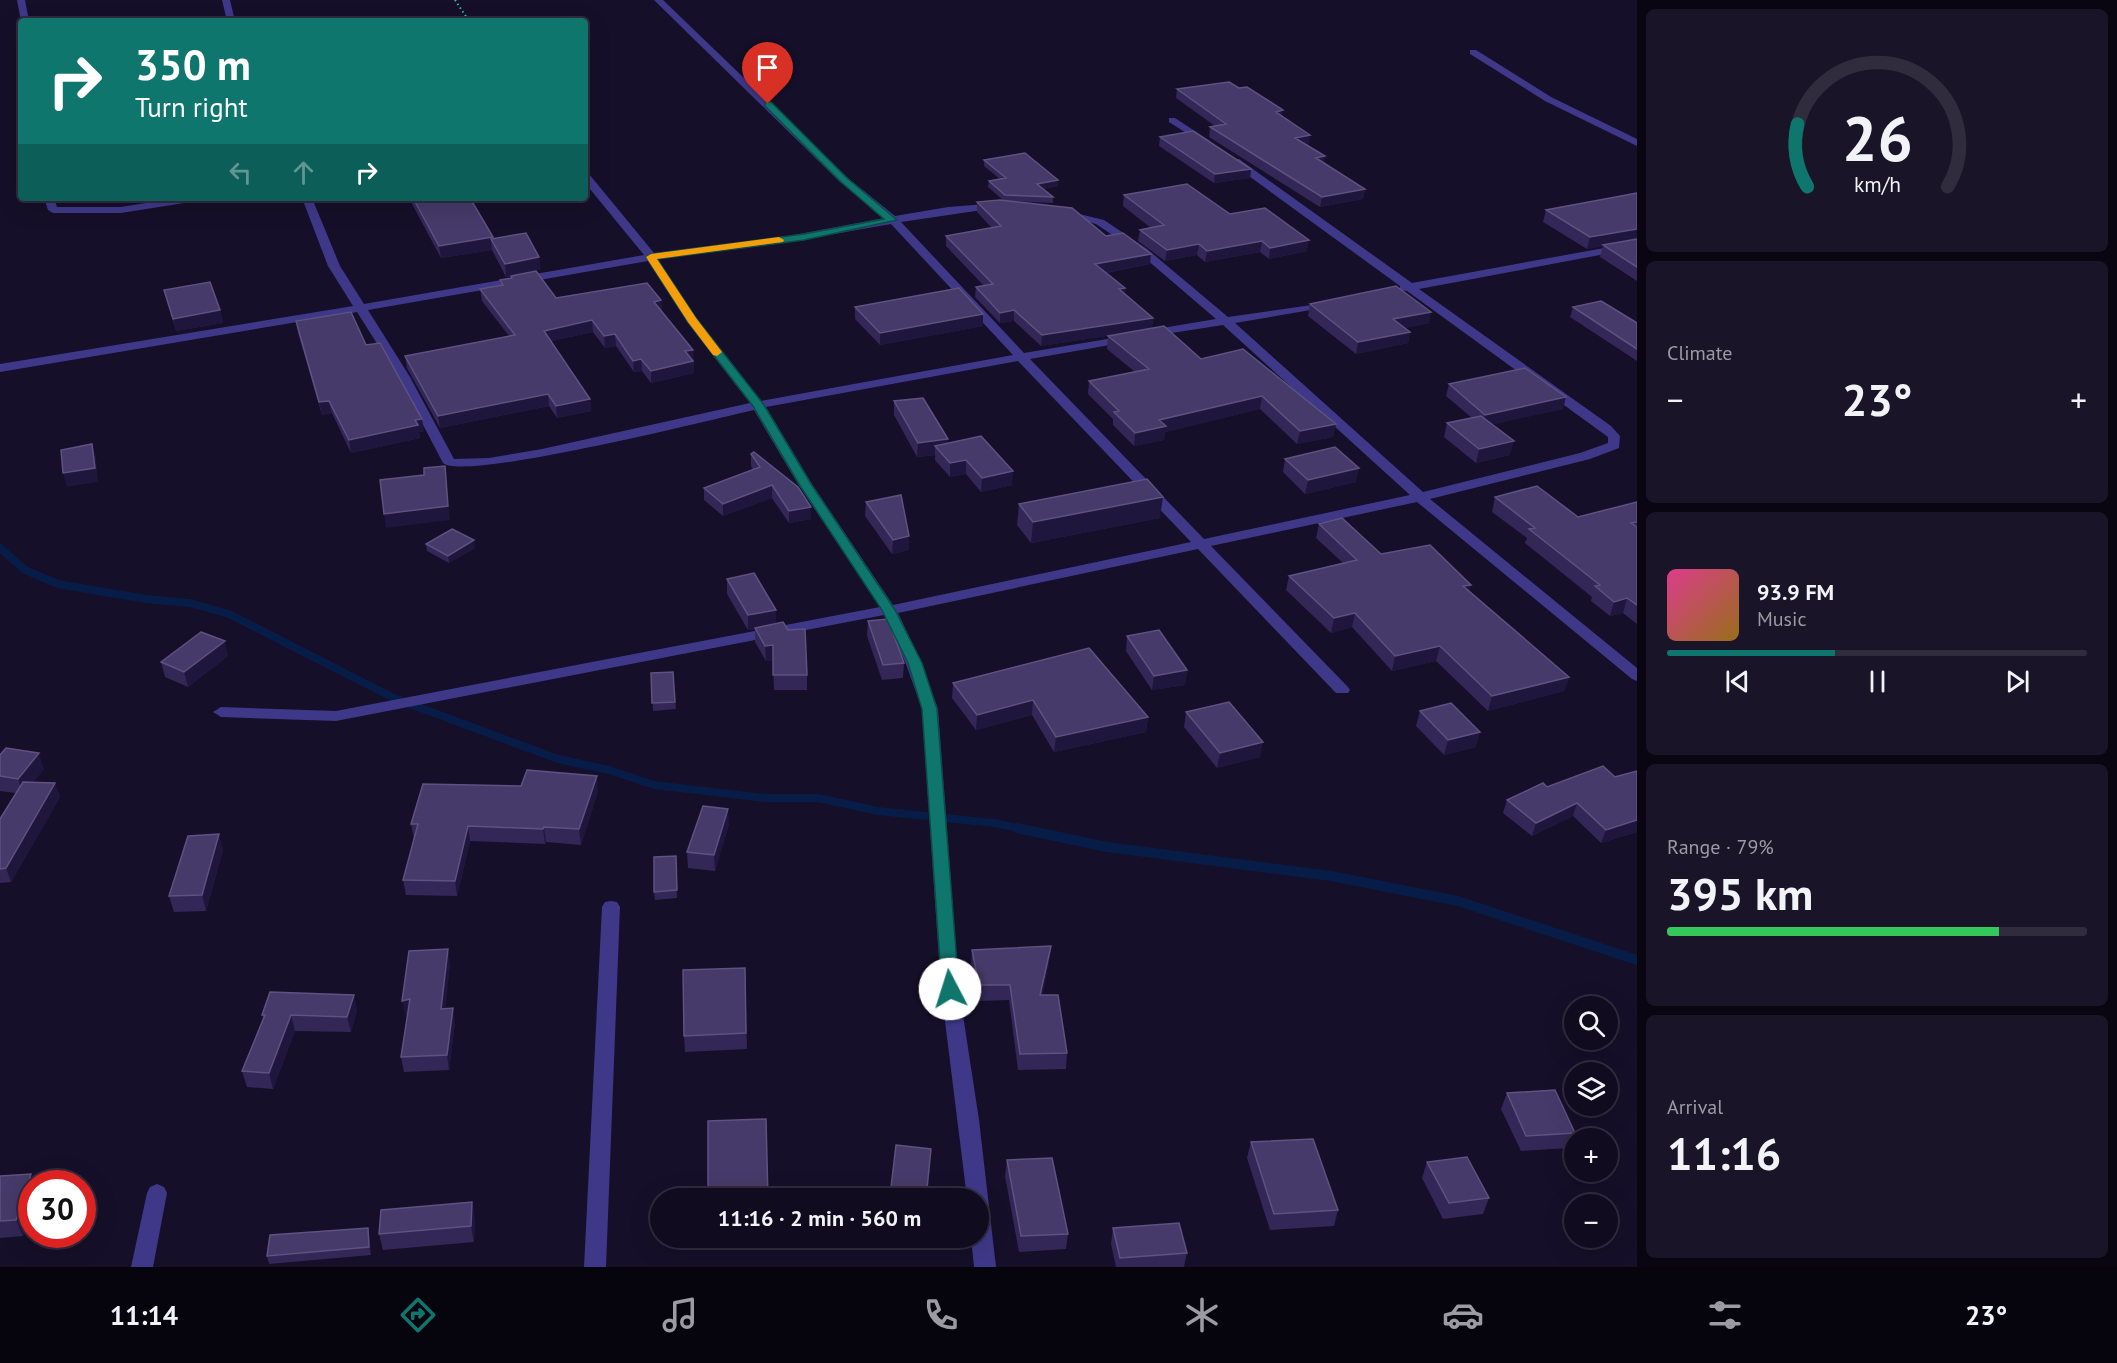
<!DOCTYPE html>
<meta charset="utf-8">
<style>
:root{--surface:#100b1f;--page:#191428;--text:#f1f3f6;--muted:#9c9ba4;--line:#302b3d;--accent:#0f766e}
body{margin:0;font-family:"PT Sans",sans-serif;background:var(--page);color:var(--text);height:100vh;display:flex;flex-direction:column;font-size:22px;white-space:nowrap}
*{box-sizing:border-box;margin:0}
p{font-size:20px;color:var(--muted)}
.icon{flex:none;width:33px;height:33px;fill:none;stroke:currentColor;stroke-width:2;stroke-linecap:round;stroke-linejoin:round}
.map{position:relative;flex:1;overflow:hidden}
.panel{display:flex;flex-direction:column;gap:9px;padding:9px;background:#090611;width:480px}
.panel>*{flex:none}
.hud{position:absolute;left:18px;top:18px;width:570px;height:183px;border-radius:6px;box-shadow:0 6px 24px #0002,0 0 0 2px var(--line);background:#0f766e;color:#fff;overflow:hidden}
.buttons{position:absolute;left:1564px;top:996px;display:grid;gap:12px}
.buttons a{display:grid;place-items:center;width:54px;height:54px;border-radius:50%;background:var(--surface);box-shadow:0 6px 24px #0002,0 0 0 2px var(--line);font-size:30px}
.speed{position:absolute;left:18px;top:1170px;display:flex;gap:12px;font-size:30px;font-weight:700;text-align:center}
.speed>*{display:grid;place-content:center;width:78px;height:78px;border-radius:50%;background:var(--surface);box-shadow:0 6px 24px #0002,0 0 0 2px var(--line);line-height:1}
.speed .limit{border:9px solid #d22;background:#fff;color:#111}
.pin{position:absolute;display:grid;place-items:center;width:51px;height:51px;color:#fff;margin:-62px -26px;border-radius:50% 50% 50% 0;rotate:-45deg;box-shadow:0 0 6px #0007}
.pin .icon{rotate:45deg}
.me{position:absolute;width:66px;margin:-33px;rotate:355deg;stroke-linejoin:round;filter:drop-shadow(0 0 4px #0008)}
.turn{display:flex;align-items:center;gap:21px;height:126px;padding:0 18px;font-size:27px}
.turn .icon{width:78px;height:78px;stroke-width:2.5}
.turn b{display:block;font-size:42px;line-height:51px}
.lanes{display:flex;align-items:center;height:57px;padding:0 18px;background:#0003;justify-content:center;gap:30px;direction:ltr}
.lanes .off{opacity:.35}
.big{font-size:45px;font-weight:700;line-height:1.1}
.panel .tile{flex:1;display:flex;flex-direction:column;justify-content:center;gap:9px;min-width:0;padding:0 21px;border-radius:9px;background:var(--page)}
.panel .dial{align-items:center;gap:0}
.dial svg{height:156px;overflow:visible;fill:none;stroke:var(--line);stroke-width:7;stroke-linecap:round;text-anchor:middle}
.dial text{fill:var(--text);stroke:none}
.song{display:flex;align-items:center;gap:18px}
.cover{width:72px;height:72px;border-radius:9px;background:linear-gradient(135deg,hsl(330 70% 55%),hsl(40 70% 35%))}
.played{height:6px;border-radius:3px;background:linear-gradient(90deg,var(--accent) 40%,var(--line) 40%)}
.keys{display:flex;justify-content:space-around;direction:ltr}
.heat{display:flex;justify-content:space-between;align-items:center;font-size:33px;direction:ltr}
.charge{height:9px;border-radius:4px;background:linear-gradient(90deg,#34c759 79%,var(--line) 0)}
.trip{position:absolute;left:650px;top:1188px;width:339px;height:60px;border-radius:30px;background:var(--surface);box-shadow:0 6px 24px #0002,0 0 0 2px var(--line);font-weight:700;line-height:60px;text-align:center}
.menu{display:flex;height:96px;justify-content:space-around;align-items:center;background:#06040c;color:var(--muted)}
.menu .icon{width:42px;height:42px}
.menu .current{color:var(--accent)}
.menu b{font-size:27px;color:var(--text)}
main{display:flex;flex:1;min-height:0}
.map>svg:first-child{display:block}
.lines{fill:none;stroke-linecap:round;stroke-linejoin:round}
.stream-far1{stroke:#081c48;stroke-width:8}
.stream{stroke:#081c48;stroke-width:10}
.path{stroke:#2abfbe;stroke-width:2;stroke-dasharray:1.5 3;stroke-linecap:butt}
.minor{fill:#3f3889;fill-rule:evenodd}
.wall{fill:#332757}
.shaded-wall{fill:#1f163d}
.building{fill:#453a69;stroke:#5d5280;stroke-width:1.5}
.route{fill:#0f766e;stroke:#0a4d48;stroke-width:1.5}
.slow{fill:#f59e0b}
</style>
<main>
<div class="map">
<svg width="1637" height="1267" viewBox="0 0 1637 1267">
<rect width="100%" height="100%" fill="#150f29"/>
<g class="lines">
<path class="stream-far1" d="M0,548l25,22 33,14 88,15 44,4 39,11 165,84 164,61 51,11 45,15 110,13h54l60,13 116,12 30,6"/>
<path class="stream" d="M1017,828l90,19 224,29 127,25 179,59"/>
<path class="path" d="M455,0l14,21"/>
<path class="minor" d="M17,0h8l4,21h-8z
M222,0h8l5,21h-8z
M654,0h9l185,178 47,38 53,-9 52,-4v4l-4,1 -95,14 123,131 107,-18v6l-4,1 -97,17 174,180 206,-44 -187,-170 -77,12v-6l4,-1 66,-11 -77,-66 -43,-29 -42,-12v-4l50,12 43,29 81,68 104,-15v4l-4,1 -93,16 188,169 157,-39 28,-10v-6l-201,-146 -7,-1v-4l-169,-123v-4h8l173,124 225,-41v6l-218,41 192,137 9,10 -1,12 -29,11 -160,40 207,169v13l-5,-2 -215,-177 -206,44 137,141 2,3 -2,3h-12l-138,-144 -300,64 24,51 16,45 21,280 20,131 17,147h-22l-3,-29h7v-40h-11l-26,-209 -19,-280 -16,-45 -22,-49 -548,106 -115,-4 -8,-5 8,-5 115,4 544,-104 -82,-123 -44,-74c-40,9 -291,72 -311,53l-45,-86 -41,-65 -357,60v-8l353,-58 -25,-40 -26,-68h10l28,68 24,38 280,-49 -59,-72v-10l4,1 65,79 129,-16 101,-19 -44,-36zM891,224l122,131 -252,46 -65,-83 -38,-59 125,-16zM648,261l39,61 63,81 -208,46 -53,9 -35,1 -44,-82 -42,-67zM1018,361l173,181 -298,63 -81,-121 -46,-77z
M1470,50h6l75,47 86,42v7l-92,-45 -75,-47z
M1169,118h6l35,23 -8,2 -33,-21z
M44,198h10l3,9h64l56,-9h25l-5,3 -76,12h-68l-5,-3z
M611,901l6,1 3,5 -14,360h-22l18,-360 3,-5z
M157,1184l7,3 3,6 -14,74h-22l16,-74 3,-6z"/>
</g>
<path class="wall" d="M1177,89l105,27 27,29h-2l17,18 41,26 -2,10 -43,8 -111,-70 1,-10 5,-1 -39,-28z
M1160,137l91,32 -1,9 -36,5 -55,-37z
M984,160l74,20v6l-15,3 10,8v6l-42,-2 95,35 44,28 -44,9 19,15 -1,6 29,24 -1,10 49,31 135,65 -3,13 -36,7 -37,-35 -95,23 -1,8 -30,6 -21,-21v-6l-25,-25 1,-13 46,-9 -28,-23 1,-13 11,-2 -78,12 -27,-25 -14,2 -25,-26 1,-10 8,-1 -38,-40v-10l46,-8 -15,-16v-10l27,-1 -16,-14 1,-6 11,-2 -16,-13z
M1637,193v88l-37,-24 3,-11 -16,3 -44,-27 3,-12z
M1124,195l106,19 77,37 -38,8 -9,-7 -55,10 -8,-7 -32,6 -27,-20 2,-11 11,-2 -28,-22z
M411,198h59l23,40 48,31 -30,7 45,22 105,2 1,11 31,39 1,23 -43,10 -9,-12 -8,1 -18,-26 -11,2 -12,-16 -42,9 39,58 1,12 -34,7 -8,-12 -109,22 -33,-60 -2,-12 104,-20 -27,-35 -2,-12 21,-4 -1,-5 11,-2v-2l-5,1 -14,-27 -51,8 -29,-54z
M164,290l56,20 3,13 -47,8z
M1310,304l119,19 -24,5 5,4 -2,11 -52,11 -48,-38z
M855,307l128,19 -103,19 -25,-26z
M1573,307l64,16v38l-67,-44z
M296,321l70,24 58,86 -5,1 1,6 -69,15 -19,-40 -10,2 -24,-82z
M1449,384l114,25 -71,15 18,31 -34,8 -32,-26 3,-14 25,-5 -26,-22z
M894,401l54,38v4l64,42 -31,7 -15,-18 -16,3 -15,-17v-5l-18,2 -23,-42z
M751,454l60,53v12l-22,4 -17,-25 -49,18 -19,-16v-12l49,-18 -2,-4z
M1285,459l71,23 -51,12 -22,-22z
M1495,497l83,20 59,-15v122l-14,-11 -13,3 -19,-15 1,-4 -67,-54 2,-5 -35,-26z
M866,502l43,34v14l-17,4 -27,-38z
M1019,504l141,14 -129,25 -14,-18z
M1319,524l62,30 90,31 -2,6 100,86 -5,14 -76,20 -52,-50 -44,10 -40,-44 -21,6 -45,-43 3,-14 54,-13 -27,-25z
M426,544l49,4 -26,15 -22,-12z
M727,579l49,31v13l31,52v15h-33l-1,-30 -7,1 -11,-19v-13l-7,1 -21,-36z
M868,621l36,42 -1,15 -21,2 -15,-44z
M1127,636l60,34 -2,15 -33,5 -26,-39z
M228,656l-40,31 -23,-10 -4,-15z
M673,672l3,37 -23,2 -2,-38z
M953,683l195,34 -2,15 -92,20 -22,-37 -56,15 -24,-32z
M1420,711l56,36 -32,8 -28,-29z
M1186,712l74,45 -43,11 -33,-41z
M0,755l44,14 -11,13 22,1 5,14 -49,85 -11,1v-64l16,-26 -16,-2z
M1637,771v61l-36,11 -28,-27 -41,20 -29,-23 4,-13z
M598,791l-17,54 -35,-3 -1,2 -75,-3 -13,55 -51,-1 -3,-15 11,-41 -3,-15z
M729,824l-14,47 -27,-3 -1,-16z
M223,850l-17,61 -32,1 -5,-16z
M676,856l1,42 -22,2 -1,-8z
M1051,946l-2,15 -7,34 25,58 -1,16 -48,1 -9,-70 -31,1 -7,-35 1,-16z
M450,963l-5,45 10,15 -6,47 -45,2 -3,-15 6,-42h-2z
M745,968l2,81 -62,3 -1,-16z
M357,1010l-6,22 -56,-1 -22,58 -26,-2 -5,-16 21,-53 -1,-3z
M1507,1093l68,40 -6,15 -48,3 -20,-42z
M1251,1142l87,68 -4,16 -64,4 -23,-72z
M896,1145l34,20 -3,33h-37z
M1007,1160l61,74 -2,15 -47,3 -14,-76z
M1427,1162l62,36 -6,16 -40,5 -21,-41z
M0,1176l32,8v24l-9,28 -23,2z
M475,1218l-1,24 -91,8 -4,-16z
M368,1228l1,8 2,19 -102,9 -2,-8z
M1113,1228l74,25 -3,14h-68l-5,-23z"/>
<path class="shaded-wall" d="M1283,110l-1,9 -6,-7z
M1310,135l-1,10 -15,3 1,-10z
M1325,156l-1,10 -8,-8z
M1251,169l-1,9 -36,5 1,-9z
M1058,180v6l-21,4v-6z
M1365,189l-2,10 -43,8 2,-10z
M1637,229v12l-34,4v1l-16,3 3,-12z
M493,237l1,7 -3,-5 1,11 -51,8 -2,-12z
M1309,240l-2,11 -38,8 1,-11z
M1262,241l-2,11 -55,10 2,-11z
M1199,244l-2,11 -32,6 2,-11z
M1151,254l-1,10 -56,11 1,-11z
M539,257l2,12 -35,8 -1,-13z
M1125,288l-2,10 -4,-9z
M661,300l1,12 -8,-10z
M220,310l3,13 -47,8 -3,-12z
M1014,310v11l-14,2v-10z
M1431,312l-2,11 -38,8 2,-12z
M983,314v12l-103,19v-12z
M1153,318l-1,11 -111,17 1,-11z
M592,320l1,12 -48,10 -1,-11z
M1410,332l-2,11 -52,11 2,-12z
M615,334l1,12 -11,2 -1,-12z
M693,350l1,23 -43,10v-12l34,-20z
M641,359l1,12 -8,1 -1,-11z
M548,394l1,12 -109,22 -2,-12z
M1262,396l-2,13 -95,23 -1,8 -30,6 1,-13 24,-13z
M1566,397l-3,12 -81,18 3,-12z
M590,399l1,12 -34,7 -1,-12z
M329,401l3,12 -10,2 -3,-13z
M422,419l2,12 -5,1 1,6 -69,15 -2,-13 66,-20z
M1336,424l-3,13 -36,7 3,-13z
M948,439l-1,14 -12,-7v9l-18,2 1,-14z
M1514,441l-4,14 -34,8 3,-14z
M92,444l4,14 2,24 -31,5 -4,-14z
M966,460v14l-16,3v-14z
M445,466l5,54 -64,8 -2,-14z
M1359,468l-3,14 -51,12 3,-14z
M1013,471l-1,14 -31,7 1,-14z
M772,485v13l-49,18v-12z
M1163,497l-3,21 -129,25 2,-21z
M811,507v12l-22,4v-12z
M909,536v14l-17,4 1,-14z
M474,540l1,8 -26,15 -1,-7z
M1471,585l-3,14 -5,-13z
M1627,598l-4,15 -13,3 4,-14z
M776,610v15l-28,5v-15z
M1355,613l-3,14 -21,6 3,-15z
M225,641l3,15 -40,31 -4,-15z
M773,645v15l-7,1 -1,-15z
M1440,646l-4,15 -44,10 3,-15z
M1187,670l-2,15 -33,5 2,-14z
M1569,677l-5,14 -76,20 4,-15z
M1033,700l-1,15 -56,15 1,-15z
M1148,717l-2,15 -92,20 2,-15z
M1480,732l-4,15 -32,8 4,-15z
M1263,742l-3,15 -43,11 3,-15z
M39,753l5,16 -21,25 -5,-15z
M597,776l1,15 -17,54 -2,-16z
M55,783l5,14 -49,85 -5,-14z
M1577,803l-4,13 -41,20 4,-13z
M728,809l1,15 -14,47 -1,-16z
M1637,820v12l-36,11 5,-13z
M468,826l2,15 -13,55 -2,-15z
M544,827l2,15 -1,2 -2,-15z
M219,834l4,16 -17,61 -4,-16z
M1051,946l-2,15 -11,50 2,-16z
M448,949l2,14 -6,60 -3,-14z
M354,995l3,15 -6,22 -4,-15z
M410,999l3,15 -8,1 -3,-14z
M453,1008l2,15 -6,47 -2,-15z
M291,1015l4,16 -22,58 -4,-16z
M931,1149l-4,49h-1z
M31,1174l3,10h-2v24l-9,28 -7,-16z
M472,1202l3,16 -1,24 -3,-16z
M368,1228l1,8 2,19 -2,-8z"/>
<path class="building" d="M1229,82l10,6 8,-1 36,23 -7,2 34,23 -15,3 30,18 -9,2 49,31 -43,8 -112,-70 16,-3 -49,-35z
M1193,131l58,38 -36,5 -55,-37z
M1025,153l33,27 -21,4 16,13 -48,-2 -16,-14 17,-3 -22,-18z
M1187,184l43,30 35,-6 44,32 -39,8 -8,-7 -55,10 -8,-7 -32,6 -27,-20 24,-5 -40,-30z
M1637,193v36l-47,8 -44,-27z
M413,198h57l23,39 -54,9z
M1000,200l72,8 34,28 17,-3 28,21 -56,10 30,24 -6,1 34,29 -111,17 -28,-25 -14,3 -24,-26 17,-3 -47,-48 55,-10 -24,-24z
M526,233l13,24 -34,7 -14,-25z
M1637,239v28l-34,-22z
M536,271l20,27 91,-15 14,17 -7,2 39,48 -8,1 8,10 -42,10 -10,-12 -8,2 -18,-27 -11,2 -12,-16 -48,11 46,68 -34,7 -8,-12 -110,22 -33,-60 110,-21 -35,-46 23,-4 -3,-5 12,-2 -1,-2z
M210,282l10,28 -47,9 -9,-29z
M1396,286l35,26 -38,7 17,13 -52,10 -48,-38z
M959,288l24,26 -103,19 -25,-26z
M1601,301l36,22v26l-64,-42z
M351,312l15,33 14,-2 42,76 -7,1 3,5 -69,15 -20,-39 -10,1 -23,-81z
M1164,326l37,33 42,-10 93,75 -36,7 -38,-35 -103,24 7,6 -31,7 -21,-21 5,-1 -30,-30 60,-12 -41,-33z
M1525,368l41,29 -81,18 -36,-31z
M923,398l25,41 -30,4 -24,-42z
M1481,416l33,25 -35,8 -32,-26z
M981,436l32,35 -31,7 -16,-18 -16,3 -15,-17z
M92,444l3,24 -32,5 -2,-23z
M1335,447l24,21 -51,12 -23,-21z
M754,452l44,35 13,20 -22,4 -17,-26 -49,19 -19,-16 56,-21 -9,-13z
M445,466l3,40 -64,8 -4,-34 44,-5v-7z
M1147,479l16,18 -130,25 -14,-18z
M1537,486l41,31 59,-15v20l-6,1 6,4v78l-10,-7 -13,4 -19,-16 5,-1 -71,-56 6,-1 -40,-31z
M901,495l8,41 -16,4 -27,-38z
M1342,518l39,36 49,-9 41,40 -8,1 106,91 -77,19 -52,-50 -45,10 -40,-43 -21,5 -45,-42 68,-16 -38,-36z
M452,529l22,11 -26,16 -22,-12z
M754,573l22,37 -28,5 -21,-36z
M888,619l16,44 -21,2 -15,-44z
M783,622l5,8 17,-1 2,46h-34v-30l-8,1 -10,-18z
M1159,630l28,40 -33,6 -27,-40z
M201,632l24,9 -41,31 -23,-10z
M1089,648l59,69 -92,20 -23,-37 -56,15 -24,-32z
M673,672l2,30 -23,1 -1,-30z
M1229,702l34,40 -43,11 -34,-41z
M1451,703l29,29 -32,8 -28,-29z
M6,748l33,5 -21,26 -18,-3v-21z
M1603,766l12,11 22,-6v49l-31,10 -29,-27 -41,20 -29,-23 36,-17 4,4z
M527,770l70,6 -18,53 -35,-2 -1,2 -75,-3 -13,55 -52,-1 15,-56h-7l12,-40 98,2z
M23,782l32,1 -49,85 -6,1v-50z
M703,806l25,3 -14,46 -27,-3z
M219,834l-17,61 -33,1 19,-60z
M676,856l1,34 -23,2v-35z
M1051,946l-11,49h18l9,58 -47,1 -10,-69h-31l-7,-35z
M448,949l-7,60 12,-1 -6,47 -46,2 9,-58 -8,2 7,-50z
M745,968l1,65 -62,3 -1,-66z
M270,992l84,3 -7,22 -56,-2 -22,58 -27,-2 23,-56h-3z
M1555,1090l20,43 -49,3 -19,-43z
M766,1119l2,79h-60v-77z
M1313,1139l25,71 -64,4 -23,-72z
M896,1145l35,4 -5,49h-18l-18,-2z
M1467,1157l22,41 -40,5 -22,-41z
M1052,1158l16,76 -47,2 -14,-76z
M31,1174l-15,46 -16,1v-45z
M472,1202l-1,24 -92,8 2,-24z
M1179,1223l8,30 -67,5 -7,-30z
M368,1228l1,19 -102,9 3,-21z"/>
<path class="route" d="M765,102h6l76,76 50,42 -93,20 -147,19 39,59 68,87 47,79 84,126 27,53 15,46 22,280 -3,4h-12l-2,-4 -20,-280 -14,-46 -26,-53 -83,-126 -46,-78 -65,-84 -42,-65 5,-3 153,-20 80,-15 -43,-37 -76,-76z"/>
<path class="slow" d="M779,237l5,3 -1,2 -126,17 39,59 26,34 -5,4 -4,-1 -25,-33 -42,-65 5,-3z"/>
</svg>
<div class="buttons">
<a><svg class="icon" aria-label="search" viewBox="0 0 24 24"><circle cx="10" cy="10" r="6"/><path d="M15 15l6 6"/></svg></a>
<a><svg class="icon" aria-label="layers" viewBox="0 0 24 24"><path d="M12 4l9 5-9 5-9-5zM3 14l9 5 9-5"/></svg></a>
<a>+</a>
<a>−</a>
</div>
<div class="speed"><div class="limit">30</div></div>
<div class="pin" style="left:768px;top:104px;background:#d93025"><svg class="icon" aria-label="arrive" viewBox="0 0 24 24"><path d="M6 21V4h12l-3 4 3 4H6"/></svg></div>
<svg class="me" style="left:950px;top:989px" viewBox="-20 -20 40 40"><circle r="19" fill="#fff"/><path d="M0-13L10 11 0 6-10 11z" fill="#0f766e"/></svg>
<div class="trip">11:16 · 2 min · 560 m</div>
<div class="hud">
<div class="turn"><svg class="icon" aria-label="right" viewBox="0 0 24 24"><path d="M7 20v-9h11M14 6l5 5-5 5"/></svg><div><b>350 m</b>Turn right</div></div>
<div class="lanes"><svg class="icon off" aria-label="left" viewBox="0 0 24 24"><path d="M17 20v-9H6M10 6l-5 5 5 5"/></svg><svg class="icon off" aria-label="ahead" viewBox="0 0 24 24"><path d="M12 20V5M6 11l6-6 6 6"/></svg><svg class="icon" aria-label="right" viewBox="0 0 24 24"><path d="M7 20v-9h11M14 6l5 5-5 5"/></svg></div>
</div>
</div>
<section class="panel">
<div class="tile dial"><svg viewBox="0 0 100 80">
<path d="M14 69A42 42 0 1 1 86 69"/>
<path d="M14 69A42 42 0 0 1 9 37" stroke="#0f766e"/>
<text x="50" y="56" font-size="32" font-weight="700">26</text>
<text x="50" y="72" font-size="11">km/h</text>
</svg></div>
<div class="tile"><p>Climate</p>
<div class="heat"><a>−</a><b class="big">23°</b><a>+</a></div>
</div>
<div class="tile">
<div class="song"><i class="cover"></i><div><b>93.9 FM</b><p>Music</p></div></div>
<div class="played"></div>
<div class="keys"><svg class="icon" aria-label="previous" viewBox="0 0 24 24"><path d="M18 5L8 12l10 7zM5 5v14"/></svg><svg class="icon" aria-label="pause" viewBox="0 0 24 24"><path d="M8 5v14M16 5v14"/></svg><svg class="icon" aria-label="next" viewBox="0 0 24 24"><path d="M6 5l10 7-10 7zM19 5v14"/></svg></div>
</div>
<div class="tile"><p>Range · 79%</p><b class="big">395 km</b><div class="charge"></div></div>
<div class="tile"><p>Arrival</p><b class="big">11:16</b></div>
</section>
</main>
<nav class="menu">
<b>11:14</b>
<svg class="icon current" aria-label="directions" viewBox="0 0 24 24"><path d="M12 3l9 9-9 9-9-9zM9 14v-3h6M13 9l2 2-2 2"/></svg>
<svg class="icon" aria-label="music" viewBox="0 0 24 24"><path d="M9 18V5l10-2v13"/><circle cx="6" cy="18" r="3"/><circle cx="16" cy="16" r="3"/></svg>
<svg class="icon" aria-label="phone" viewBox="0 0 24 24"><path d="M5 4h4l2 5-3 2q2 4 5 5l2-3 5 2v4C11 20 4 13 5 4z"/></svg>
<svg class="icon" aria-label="climate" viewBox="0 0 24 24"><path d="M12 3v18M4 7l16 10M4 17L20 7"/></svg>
<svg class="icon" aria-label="car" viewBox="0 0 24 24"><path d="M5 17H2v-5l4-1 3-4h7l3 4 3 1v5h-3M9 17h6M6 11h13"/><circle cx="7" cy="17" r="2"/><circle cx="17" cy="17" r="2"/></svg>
<svg class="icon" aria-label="filters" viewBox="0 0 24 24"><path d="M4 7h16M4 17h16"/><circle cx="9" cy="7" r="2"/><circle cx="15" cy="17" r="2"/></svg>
<b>23°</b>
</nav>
